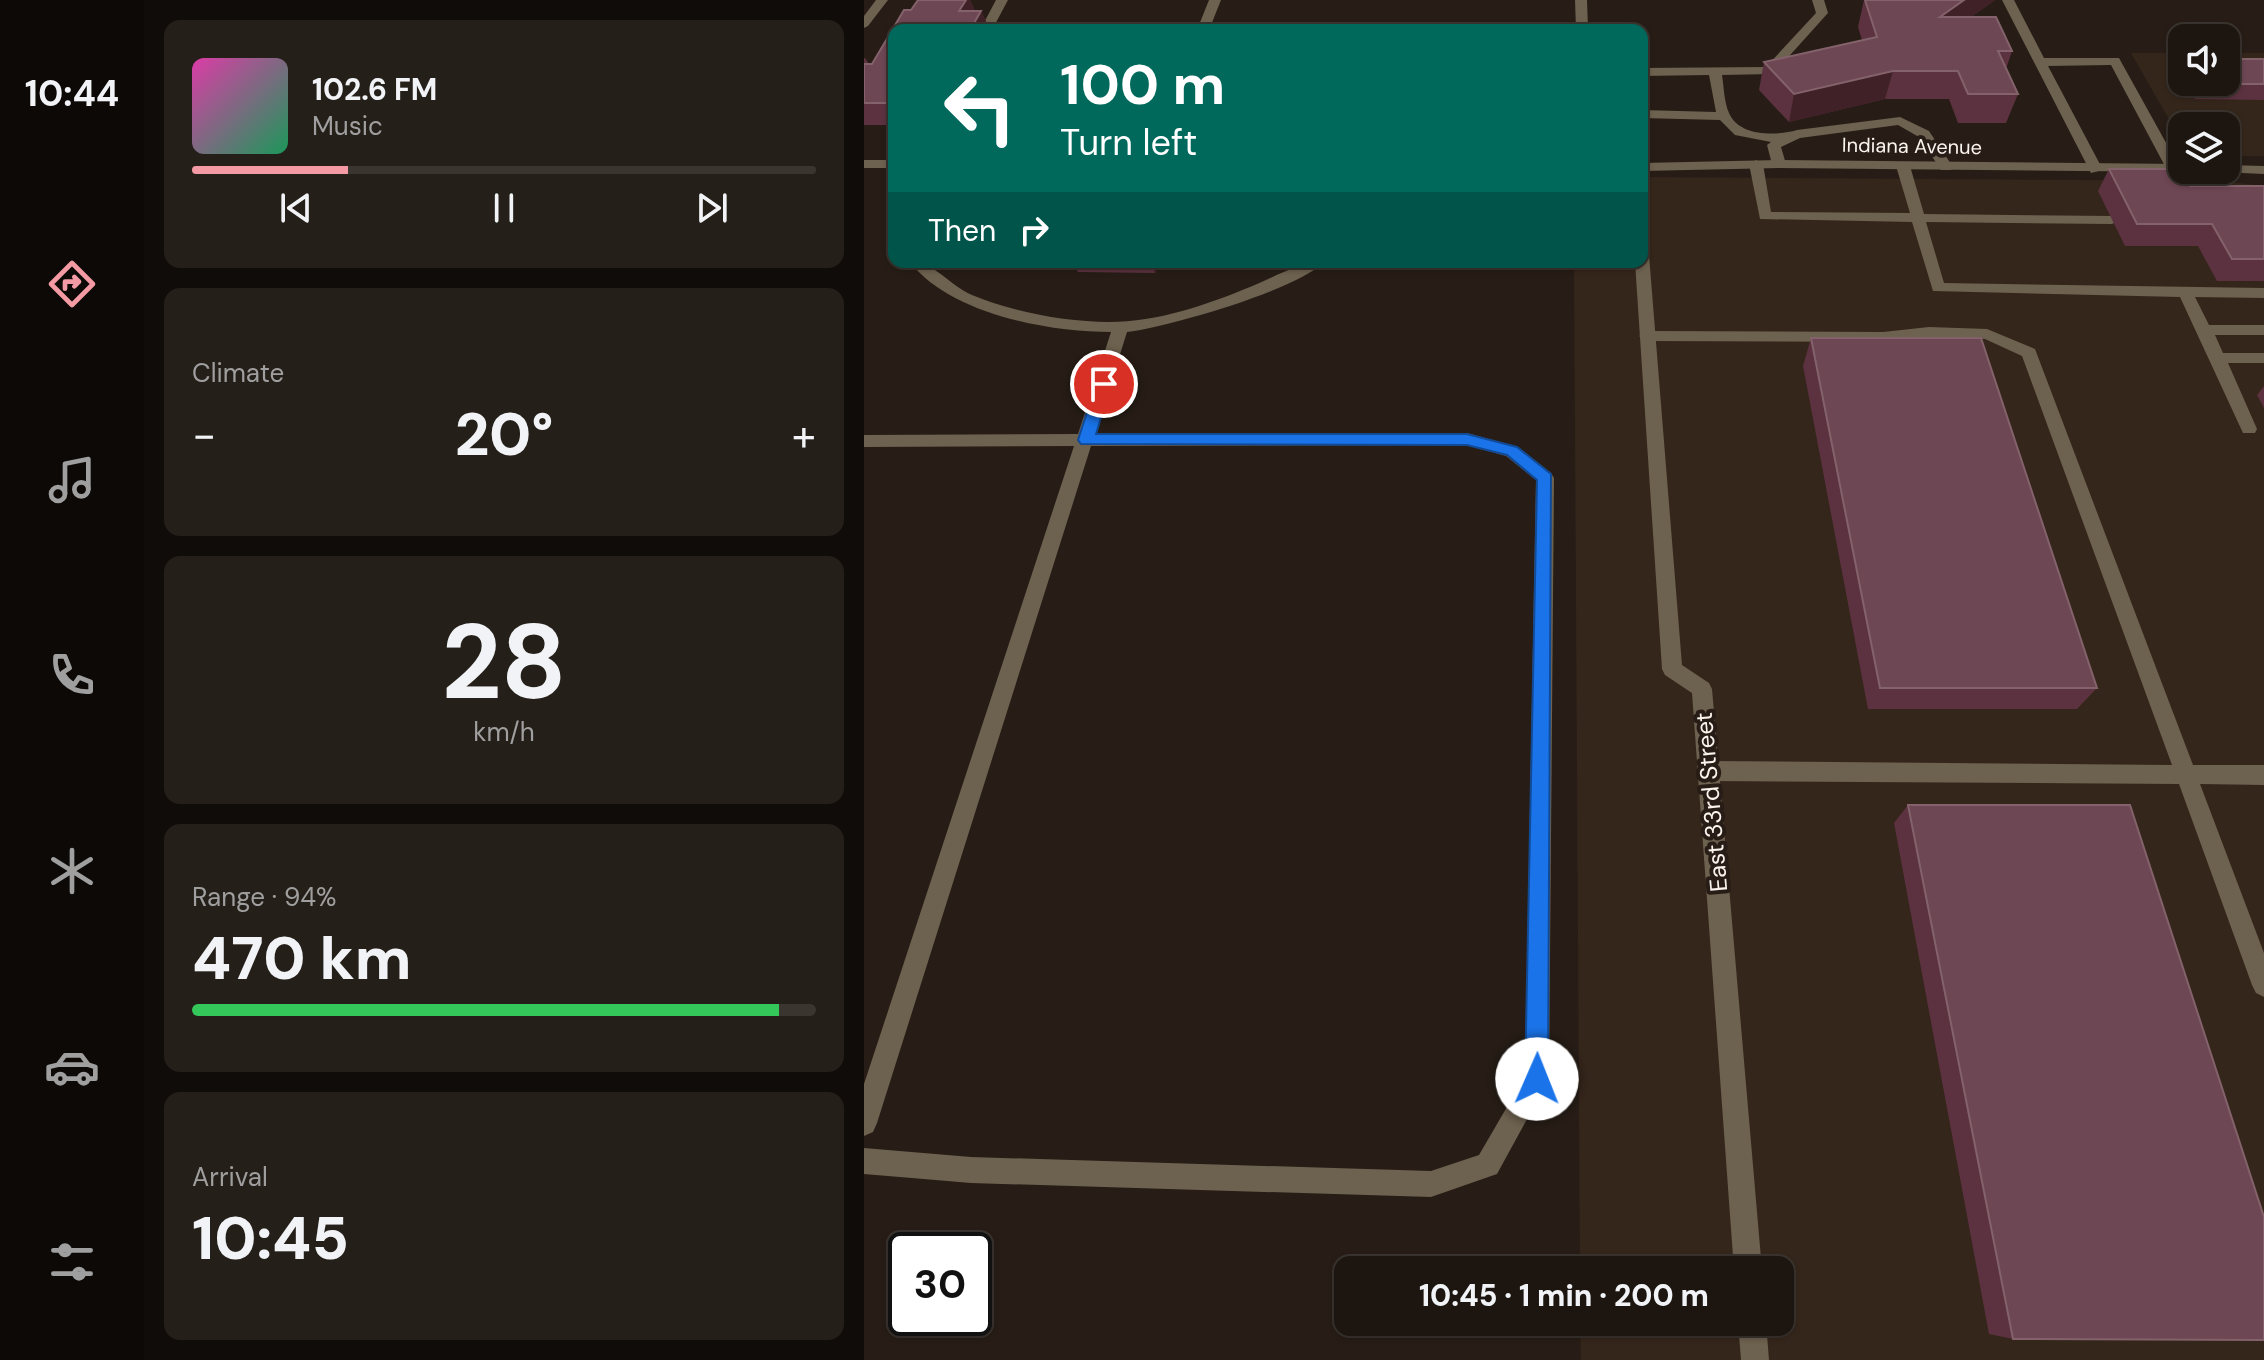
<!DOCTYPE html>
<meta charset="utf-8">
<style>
:root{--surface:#1d1610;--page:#251f19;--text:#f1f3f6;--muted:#a09f9f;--line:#3b3530;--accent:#f49aa4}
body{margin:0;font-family:"DM Sans",sans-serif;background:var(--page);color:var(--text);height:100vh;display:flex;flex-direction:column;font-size:30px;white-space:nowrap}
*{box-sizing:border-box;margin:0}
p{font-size:26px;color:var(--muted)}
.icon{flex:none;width:44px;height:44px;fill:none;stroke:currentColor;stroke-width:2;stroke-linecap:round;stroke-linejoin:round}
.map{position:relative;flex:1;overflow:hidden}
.details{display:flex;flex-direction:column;gap:20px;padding:20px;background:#100c09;width:720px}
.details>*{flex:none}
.banner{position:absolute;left:24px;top:24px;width:760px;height:244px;border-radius:16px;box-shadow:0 2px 6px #0004,0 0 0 2px var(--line);background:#00695c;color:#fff;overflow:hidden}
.tools{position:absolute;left:1304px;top:24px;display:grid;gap:16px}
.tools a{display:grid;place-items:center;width:72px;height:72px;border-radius:16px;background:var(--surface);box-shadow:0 2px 6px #0004,0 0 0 2px var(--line);font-size:40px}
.speed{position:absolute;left:24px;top:1232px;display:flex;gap:16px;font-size:40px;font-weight:700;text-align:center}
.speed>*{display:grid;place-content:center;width:104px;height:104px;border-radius:50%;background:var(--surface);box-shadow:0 2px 6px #0004,0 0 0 2px var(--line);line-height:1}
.speed .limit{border:4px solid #111;border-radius:12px;background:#fff;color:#111}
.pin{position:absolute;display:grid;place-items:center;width:68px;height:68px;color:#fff;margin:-34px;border:4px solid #fff;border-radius:50%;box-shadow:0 2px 8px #0007}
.me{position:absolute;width:88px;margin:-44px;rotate:1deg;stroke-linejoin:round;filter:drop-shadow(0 0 6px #0008)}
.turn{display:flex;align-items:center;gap:28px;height:168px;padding:0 40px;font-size:36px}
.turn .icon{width:104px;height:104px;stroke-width:2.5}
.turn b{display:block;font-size:56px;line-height:68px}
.then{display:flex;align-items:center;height:76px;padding:0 40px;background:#0003;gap:16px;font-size:30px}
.big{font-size:60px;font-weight:800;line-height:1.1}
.details .tile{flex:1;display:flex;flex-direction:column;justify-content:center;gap:12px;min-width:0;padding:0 28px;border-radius:16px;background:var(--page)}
.details .dial{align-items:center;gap:0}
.dial b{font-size:104px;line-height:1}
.song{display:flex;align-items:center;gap:24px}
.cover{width:96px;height:96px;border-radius:12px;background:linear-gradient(135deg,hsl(320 70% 55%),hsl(150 70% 35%))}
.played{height:8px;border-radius:4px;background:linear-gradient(90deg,var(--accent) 25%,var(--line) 25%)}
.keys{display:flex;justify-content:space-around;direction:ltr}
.heat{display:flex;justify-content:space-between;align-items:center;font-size:44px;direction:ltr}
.charge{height:12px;border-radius:6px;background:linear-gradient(90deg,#34c759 94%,var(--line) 0)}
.trip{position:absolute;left:470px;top:1256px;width:460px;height:80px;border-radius:16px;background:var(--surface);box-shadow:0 2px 6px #0004,0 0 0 2px var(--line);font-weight:800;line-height:80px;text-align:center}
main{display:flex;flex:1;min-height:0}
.tab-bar{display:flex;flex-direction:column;width:144px;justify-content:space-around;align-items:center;background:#0c0906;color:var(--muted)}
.tab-bar .icon{width:56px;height:56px}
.tab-bar .on{color:var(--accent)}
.tab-bar b{font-size:36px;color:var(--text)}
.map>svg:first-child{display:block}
.built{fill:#35261b}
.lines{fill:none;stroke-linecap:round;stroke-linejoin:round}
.service{fill:#6d614f;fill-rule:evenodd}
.minor{fill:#6d614f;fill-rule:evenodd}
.tertiary{fill:#6d614f;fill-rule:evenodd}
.wall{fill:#5c3240}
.shaded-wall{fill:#402127}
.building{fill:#6d4753;stroke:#83626b;stroke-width:2}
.route{fill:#1a73e8;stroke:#114b97;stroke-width:2}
.labels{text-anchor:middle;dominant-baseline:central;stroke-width:8;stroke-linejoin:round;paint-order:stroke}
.far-street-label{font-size:20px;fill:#faf3ee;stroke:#271d16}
.street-label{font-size:24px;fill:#faf3ee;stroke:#271d16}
</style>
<main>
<nav class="tab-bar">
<b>10:44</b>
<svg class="icon on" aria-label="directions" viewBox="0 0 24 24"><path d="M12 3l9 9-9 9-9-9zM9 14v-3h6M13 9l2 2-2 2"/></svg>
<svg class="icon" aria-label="music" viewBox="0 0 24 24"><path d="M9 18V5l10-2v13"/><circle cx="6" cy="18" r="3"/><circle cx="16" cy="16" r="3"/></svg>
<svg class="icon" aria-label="phone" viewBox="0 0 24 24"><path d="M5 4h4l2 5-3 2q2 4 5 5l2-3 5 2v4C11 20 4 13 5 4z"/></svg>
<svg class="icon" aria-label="climate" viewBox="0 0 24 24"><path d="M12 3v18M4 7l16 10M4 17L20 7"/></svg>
<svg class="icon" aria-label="car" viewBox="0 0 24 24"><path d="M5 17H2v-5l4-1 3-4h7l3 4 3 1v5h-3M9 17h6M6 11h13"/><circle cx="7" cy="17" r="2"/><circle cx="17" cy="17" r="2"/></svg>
<svg class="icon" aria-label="filters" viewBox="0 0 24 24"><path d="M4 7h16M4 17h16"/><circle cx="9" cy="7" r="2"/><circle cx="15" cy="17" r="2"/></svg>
</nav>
<section class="details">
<div class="tile">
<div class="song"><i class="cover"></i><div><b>102.6 FM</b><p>Music</p></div></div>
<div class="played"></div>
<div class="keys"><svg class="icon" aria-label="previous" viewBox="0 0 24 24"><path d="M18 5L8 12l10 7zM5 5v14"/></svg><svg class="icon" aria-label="pause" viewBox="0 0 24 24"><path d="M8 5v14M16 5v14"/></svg><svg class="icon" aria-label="next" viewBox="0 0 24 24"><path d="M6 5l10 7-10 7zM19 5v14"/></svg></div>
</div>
<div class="tile"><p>Climate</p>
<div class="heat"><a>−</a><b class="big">20°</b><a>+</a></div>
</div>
<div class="tile dial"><b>28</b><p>km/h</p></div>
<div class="tile"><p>Range · 94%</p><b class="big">470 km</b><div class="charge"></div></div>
<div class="tile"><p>Arrival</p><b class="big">10:45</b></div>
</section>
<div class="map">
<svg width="1400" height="1360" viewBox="0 0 1400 1360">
<rect width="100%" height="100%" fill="#271d16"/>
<path class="built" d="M1267,53h51v29h44v-29h38v103h-38v-30h-44v16z
M778,177l580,4 42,5v1174h-683l-1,-38h200v-52h-200l-6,-1008h68z"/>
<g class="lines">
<path class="service" d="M12,0h12l-20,26 -4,2v-12z
M132,0h12l-16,30h-12z
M948,0h12l4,13 -55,61 -51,1c2,12 2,27 7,38 10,24 48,23 68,17l103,-13 29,14 24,36 -2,3h-10l-22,-33 -21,-12 -98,13 -19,9 5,17 -7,4 -7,-4 -5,-19 4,-3 -36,-7 -15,-15 -78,-2v-8l74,2 -7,-37 -67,1v-8l124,-1 50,-54z
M1138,0h12l30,58h75l61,110 -2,3 -12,-3 -55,-103 -63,1 55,104 -12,3z
M892,160l7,4 8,48 139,1 -14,-47 7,-4 7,4 14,48 188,2 7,4 -7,4 -186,-2 18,61 320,5v10l-69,-1 14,28h55v10h-49l8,18h41v10h-36l29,66 -2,4h-12l-63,-136 -247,-6 -21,-69 -152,-3 -11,-55z
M1330,170h14l13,27h43v8l-53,-1z
M1065,327l58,2 48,20 158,416h71v20l-64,-1 64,169v44l-8,-4 -4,-8 -73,-201 -470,-3 -7,-3 -4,-7 4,-7 7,-3 463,4 -150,-409 -37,-17 -56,-2 -46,5 -236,-1 -8,-5 8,-5 236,1z"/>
<path class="minor" d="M345,0h12l-12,30h-12z
M711,0h12l1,30h-12z
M778,250l7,5 33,410 27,18 3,6 50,581h-28l-42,-577 -27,-18 -3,-6 -27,-407h7z
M46,262c25,0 39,23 62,33 41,17 93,27 137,27 49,0 97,-17 141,-35 25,-10 48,-25 74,-25 -27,28 -156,65 -197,70l-32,102 372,-1 51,14 33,26 3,5 -5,601 -52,95 -66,23 -460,-14 -107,-9v-26l107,9 460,14 48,-16 46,-79 11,-596 -30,-24 -39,-11 -376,1 -214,677 -4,9 -9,4v-52l210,-638 -210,1v-12l214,-1 33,-102c-62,0 -161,-18 -201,-70z
M874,1322h28l3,38h-28z"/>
<path class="tertiary" d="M0,160h30v8h-30z
M915,160l403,4v6h5l-5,2 -403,-4 -137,3v-8z
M1362,165l38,1v8l-43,-2 5,-2z"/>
</g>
<path class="wall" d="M54,0h52l5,11h6l9,19h-96v95h-30v-67h1l4,6h3l32,-54h7z
M1000,0h131l-24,17 41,34 -6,18 12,25 -12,29h-48l-9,-24h-64l-96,23 -30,-32 5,-28 98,-22 -4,-13z
M1400,59v41l-69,-1 -10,-17h41z
M1245,169l81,17h74v95h-47l-19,-35h-73l-27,-55z
M209,262h86l-4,11 -77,-1z
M947,338l286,350 -20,21h-209l-65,-343z
M1400,386v22l-7,-13z
M1044,805l105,534 -24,-5 -95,-511z"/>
<path class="shaded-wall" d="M102,0h4l8,16 3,-5 9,19h-15l-2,-5 -14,-14z
M1100,0h31l-63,45 8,-28z
M1029,71l-8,28 -96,23 5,-28z
M287,262h8l-4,11z"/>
<path class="building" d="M54,0h48l-7,11h22l-8,14h-15l-3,5h-61v73h-30v-39h8l32,-54h7z
M1001,0h99l-24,17h56l16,34h-14l20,43h-50l-10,-23h-65l-99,23 -30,-32 113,-25z
M1362,59h38v25h-60l-2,-2h24z
M1245,169h71l10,17h74v73h-32l-20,-35h-75z
M947,338h170l116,350h-217z
M1044,805h222l134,412v123l-251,-1z"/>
<path class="route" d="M240,378l7,6 -15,50h371l50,13 34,27 -3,605 -3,8 -8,4 -8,-4 -4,-8 12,-599 -30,-25 -40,-10 -386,-1 -3,-4 18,-56z"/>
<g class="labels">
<g class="far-street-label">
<text transform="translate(1048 146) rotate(1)">Indiana Avenue</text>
</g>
<g class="street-label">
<text transform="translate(847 802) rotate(-95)">East 33rd Street</text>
</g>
</g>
</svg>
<div class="tools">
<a><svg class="icon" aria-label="sound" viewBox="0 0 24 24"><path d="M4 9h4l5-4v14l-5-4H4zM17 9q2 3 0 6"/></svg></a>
<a><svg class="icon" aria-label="layers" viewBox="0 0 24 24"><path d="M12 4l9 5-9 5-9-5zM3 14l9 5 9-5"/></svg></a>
</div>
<div class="speed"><div class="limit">30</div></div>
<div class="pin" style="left:240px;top:384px;background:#d93025"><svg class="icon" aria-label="arrive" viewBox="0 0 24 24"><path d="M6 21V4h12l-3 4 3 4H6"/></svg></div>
<svg class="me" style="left:673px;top:1079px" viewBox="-20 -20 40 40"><circle r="19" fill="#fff"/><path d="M0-13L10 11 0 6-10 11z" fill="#1a73e8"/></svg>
<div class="trip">10:45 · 1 min · 200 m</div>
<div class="banner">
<div class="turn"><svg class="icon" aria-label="left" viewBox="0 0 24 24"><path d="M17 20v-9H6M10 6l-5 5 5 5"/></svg><div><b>100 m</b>Turn left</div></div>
<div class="then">Then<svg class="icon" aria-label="right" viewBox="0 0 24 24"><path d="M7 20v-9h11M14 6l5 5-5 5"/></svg></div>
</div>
</div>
</main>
